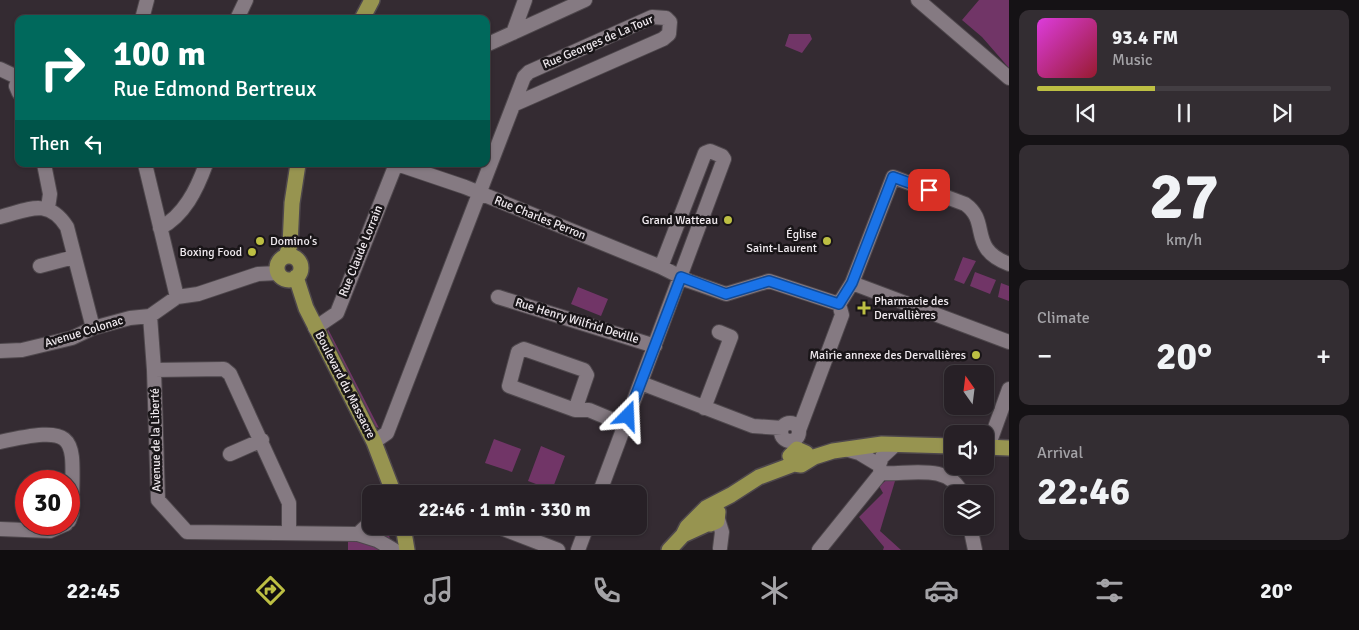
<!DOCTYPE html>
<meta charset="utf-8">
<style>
:root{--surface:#272026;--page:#332d32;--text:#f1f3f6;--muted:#a4a3a7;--line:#433e43;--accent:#bdbf43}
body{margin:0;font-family:Signika,sans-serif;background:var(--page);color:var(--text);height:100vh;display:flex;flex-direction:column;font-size:19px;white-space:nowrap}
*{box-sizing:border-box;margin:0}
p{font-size:16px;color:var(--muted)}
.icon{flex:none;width:28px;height:28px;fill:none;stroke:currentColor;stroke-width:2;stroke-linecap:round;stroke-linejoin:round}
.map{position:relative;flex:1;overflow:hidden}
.side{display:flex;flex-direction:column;gap:10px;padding:10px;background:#151215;width:350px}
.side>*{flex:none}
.banner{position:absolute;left:15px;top:15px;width:475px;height:152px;border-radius:10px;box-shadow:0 1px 4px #0004,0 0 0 1px var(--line);background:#00695c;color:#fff;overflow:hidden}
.needle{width:32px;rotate:346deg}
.controls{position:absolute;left:944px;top:365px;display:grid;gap:10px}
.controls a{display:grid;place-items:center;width:50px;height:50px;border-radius:10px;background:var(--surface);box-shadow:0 1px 4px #0004,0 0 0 1px var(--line);font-size:25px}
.speed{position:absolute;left:15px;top:470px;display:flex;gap:10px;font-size:25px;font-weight:700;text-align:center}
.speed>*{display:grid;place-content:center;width:65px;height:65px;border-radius:50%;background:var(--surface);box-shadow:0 1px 4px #0004,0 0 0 1px var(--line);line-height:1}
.speed .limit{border:8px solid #d22;background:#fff;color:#111}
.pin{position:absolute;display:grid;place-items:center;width:42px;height:42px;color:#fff;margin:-21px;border-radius:10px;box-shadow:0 2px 8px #0006}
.me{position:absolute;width:55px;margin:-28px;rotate:21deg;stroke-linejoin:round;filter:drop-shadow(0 0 4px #0008)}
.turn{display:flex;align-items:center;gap:18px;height:105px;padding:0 15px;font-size:22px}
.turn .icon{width:65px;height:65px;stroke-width:2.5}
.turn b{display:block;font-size:35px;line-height:42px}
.then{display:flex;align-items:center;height:48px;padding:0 15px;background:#0003;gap:10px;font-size:19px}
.big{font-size:38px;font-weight:800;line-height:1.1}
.side .tile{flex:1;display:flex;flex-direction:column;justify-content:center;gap:8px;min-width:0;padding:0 18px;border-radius:10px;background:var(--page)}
.side .dial{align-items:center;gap:0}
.dial b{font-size:65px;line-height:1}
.song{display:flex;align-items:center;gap:15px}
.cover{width:60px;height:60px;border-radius:8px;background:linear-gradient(135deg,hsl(300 70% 55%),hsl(350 70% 35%))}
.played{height:5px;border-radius:2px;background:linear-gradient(90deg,var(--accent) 40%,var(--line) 40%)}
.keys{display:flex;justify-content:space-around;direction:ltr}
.heat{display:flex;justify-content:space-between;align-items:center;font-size:28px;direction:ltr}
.trip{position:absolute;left:362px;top:485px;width:285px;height:50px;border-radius:10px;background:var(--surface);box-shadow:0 1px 4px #0004,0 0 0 1px var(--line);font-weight:800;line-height:50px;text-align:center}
.dock{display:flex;height:80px;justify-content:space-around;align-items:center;background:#100d0f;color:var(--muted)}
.dock .icon{width:35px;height:35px}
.dock .active{color:var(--accent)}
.dock b{font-size:22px;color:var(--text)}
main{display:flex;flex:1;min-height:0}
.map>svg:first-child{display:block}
.green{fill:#713567}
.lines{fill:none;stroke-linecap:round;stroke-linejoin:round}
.minor-casing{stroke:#4e474c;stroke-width:16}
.major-casing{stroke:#4e474c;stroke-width:18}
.minor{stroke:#857a82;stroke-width:14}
.major{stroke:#979450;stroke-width:15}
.route-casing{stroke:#114b97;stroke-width:12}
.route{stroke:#1a73e8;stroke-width:9}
.poi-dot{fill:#bdbf43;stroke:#191518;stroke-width:2}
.labels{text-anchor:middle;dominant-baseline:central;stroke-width:5;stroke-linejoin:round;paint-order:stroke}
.street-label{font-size:12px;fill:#f0eaef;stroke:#191518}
.poi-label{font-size:12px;fill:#f0eaef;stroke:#191518;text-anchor:end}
</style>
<main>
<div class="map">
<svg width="1009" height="550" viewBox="0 0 1009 550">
<rect width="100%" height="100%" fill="#342b32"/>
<path class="green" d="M979,0h30v68l-27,-31 -20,-17z
M789,34h21l2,5 -10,14 -17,-7z
M963,257l13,4 -12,23 -10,-4z
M975,272l21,8 -6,14 -20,-8z
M1001,283l8,3v15l-11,-4z
M578,287l30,12 -7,17 -30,-12z
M328,329l51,99 -5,-2 -47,-92z
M494,439l27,10 -9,23 -27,-9z
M541,446l24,10 -13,34 -24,-9z
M888,479l7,2 -15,50 21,19h-18l1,-3 -25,-30 24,-24 -4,-7z
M373,526h14l4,18 -16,-8z
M348,541l22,2 13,7h-35z"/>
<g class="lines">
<g class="minor-casing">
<path id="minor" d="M918,0l91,78
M142,19l5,-19
M237,19l9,-19
M513,33l12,-33
M486,45l99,-45
M0,69l19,9
M19,79l-3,7 3,7
M44,164l6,30 -2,14
M145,164l32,133
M397,164l68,23 196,80 28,14 37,13 43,-13 70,23 13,-21 41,-106 72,27c26,18 2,44 44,60
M0,217c28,-7 48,-20 67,10l26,101
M160,228c24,-12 37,-39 46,-64
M40,266l34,-9
M852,283l157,59
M498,297l157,49
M150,316l4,54 4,130 29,32 171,2 19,6 17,10
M315,328l22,-15 59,-149
M0,351l22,-1 50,-12 21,-10 37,-10 20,-2 27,-19 21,-3 60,-20 20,-1
M154,370l70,-1 6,5 59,129v30
M641,383l112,43 29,2
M704,408l27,-71 -12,-5
M575,410l12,-35 -3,-5 -60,-21 -6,3 -9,34 66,24h14l36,15
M781 432a9 9 0 1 1 18 0a9 9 0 1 1-18 0Z
M799,430l43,-115 -3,-11
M0,442c84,-19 72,-3 72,71l-3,8
M374,442l13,-9 137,-356 5,-5 123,-55 14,1 4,4 -1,12 -6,5 -148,65
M988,447l21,-58
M845,449l14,4 20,12 2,8
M230,454l32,-14
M879,465l3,-8 14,-13
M881,473c27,2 68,-11 81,21
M599,494l125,-335 -2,-3 -12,-5 -5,2 -44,114
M718,519l4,13 -2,16
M496,526l62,24
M970,526l5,24
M0,529l50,2 16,-7
M358,534l13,-12
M578,550l9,-24
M819,550l62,-77"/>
</g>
<g class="major-casing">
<path id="major" d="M362,19l10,-19
M277 268a12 12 0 1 1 24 0a12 12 0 1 1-24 0Z
M286,256l4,-11 2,-42 6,-39
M296,277l10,31 68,134 20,52
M985,447l24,1
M794,464l-4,-8 7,-7 9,4v8
M702,517l8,7 7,-3 1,-9 -9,-5
M403,526l4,24
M683,535l4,-8 19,-19 25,-13 28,-18 35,-13 7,1 13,-8 19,-6 49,-7 70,2
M669,550l14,-15 24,-11"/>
</g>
<use href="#minor" class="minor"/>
<use href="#major" class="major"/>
</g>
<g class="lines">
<g class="route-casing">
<path id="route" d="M628,416l53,-139 45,17 43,-13 70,23 13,-21 41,-106 36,13"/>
</g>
<use href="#route" class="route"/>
</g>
<g class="poi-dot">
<circle cx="728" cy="220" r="5"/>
<circle cx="260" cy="241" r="5"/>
<circle cx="827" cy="241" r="5"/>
<circle cx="252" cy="252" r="5"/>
<path d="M861.5 300.5h5v5h5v5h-5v5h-5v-5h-5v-5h5z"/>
<circle cx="976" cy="355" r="5"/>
</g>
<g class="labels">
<g class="street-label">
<text transform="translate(598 42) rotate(-23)">Rue Georges de La Tour</text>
<text transform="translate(540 218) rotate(22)">Rue Charles Perron</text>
<text transform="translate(361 251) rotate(-68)">Rue Claude Lorrain</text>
<text transform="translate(577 321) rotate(17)">Rue Henry Wilfrid Deville</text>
<text transform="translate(84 332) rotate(-17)">Avenue Colonac</text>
<text transform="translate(345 385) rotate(63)">Boulevard du Massacre</text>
<text transform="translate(156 440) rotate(-91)">Avenue de la Liberté</text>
</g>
<g class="poi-label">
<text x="718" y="220">Grand Watteau</text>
<text x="817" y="234">Église<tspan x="817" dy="14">Saint-Laurent</tspan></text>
<text x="270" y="241" text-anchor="start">Domino's</text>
<text x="242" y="252">Boxing Food</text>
<text x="874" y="301" text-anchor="start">Pharmacie des<tspan x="874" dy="14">Dervallières</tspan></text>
<text x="966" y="355">Mairie annexe des Dervallières</text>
</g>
</g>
</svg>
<div class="controls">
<a><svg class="needle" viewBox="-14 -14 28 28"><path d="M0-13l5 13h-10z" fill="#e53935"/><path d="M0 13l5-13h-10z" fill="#a4a3a7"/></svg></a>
<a><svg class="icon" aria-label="sound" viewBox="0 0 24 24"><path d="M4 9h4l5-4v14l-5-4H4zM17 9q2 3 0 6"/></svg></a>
<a><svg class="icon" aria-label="layers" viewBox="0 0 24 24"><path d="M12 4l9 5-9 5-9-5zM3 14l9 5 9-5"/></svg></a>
</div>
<div class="speed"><div class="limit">30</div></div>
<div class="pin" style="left:929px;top:190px;background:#d93025"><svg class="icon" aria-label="arrive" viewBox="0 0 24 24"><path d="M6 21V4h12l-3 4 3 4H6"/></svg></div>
<svg class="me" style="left:628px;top:416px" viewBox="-20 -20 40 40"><path d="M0-17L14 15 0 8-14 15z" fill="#1a73e8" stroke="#fff" stroke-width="4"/></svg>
<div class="trip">22:46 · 1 min · 330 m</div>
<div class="banner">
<div class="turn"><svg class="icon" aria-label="right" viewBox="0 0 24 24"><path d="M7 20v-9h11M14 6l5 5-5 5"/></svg><div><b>100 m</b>Rue Edmond Bertreux</div></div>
<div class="then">Then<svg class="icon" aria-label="left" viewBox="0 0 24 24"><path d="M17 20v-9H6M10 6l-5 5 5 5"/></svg></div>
</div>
</div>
<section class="side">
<div class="tile">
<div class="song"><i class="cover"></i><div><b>93.4 FM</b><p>Music</p></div></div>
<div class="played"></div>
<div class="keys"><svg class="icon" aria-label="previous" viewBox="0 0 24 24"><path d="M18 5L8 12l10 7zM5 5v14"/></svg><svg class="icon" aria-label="pause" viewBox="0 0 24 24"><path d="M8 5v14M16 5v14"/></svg><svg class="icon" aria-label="next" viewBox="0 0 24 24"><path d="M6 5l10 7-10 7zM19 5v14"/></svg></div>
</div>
<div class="tile dial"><b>27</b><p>km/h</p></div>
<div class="tile"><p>Climate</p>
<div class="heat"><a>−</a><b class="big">20°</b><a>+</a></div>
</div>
<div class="tile"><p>Arrival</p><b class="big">22:46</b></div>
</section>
</main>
<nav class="dock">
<b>22:45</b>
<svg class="icon active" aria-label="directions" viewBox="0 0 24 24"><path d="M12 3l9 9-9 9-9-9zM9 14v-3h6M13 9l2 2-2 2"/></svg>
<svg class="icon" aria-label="music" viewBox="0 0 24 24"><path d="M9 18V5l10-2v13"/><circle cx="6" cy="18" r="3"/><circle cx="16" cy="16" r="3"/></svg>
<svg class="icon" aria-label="phone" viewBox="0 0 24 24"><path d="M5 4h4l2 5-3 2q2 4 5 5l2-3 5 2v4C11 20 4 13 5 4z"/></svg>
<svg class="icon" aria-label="climate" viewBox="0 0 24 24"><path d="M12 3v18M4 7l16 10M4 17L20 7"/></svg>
<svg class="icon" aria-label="car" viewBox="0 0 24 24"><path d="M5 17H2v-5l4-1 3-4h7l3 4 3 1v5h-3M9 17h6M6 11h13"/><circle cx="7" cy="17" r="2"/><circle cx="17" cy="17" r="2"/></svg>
<svg class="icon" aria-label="filters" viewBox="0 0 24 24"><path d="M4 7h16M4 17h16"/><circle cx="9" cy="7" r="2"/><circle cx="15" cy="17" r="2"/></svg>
<b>20°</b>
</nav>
